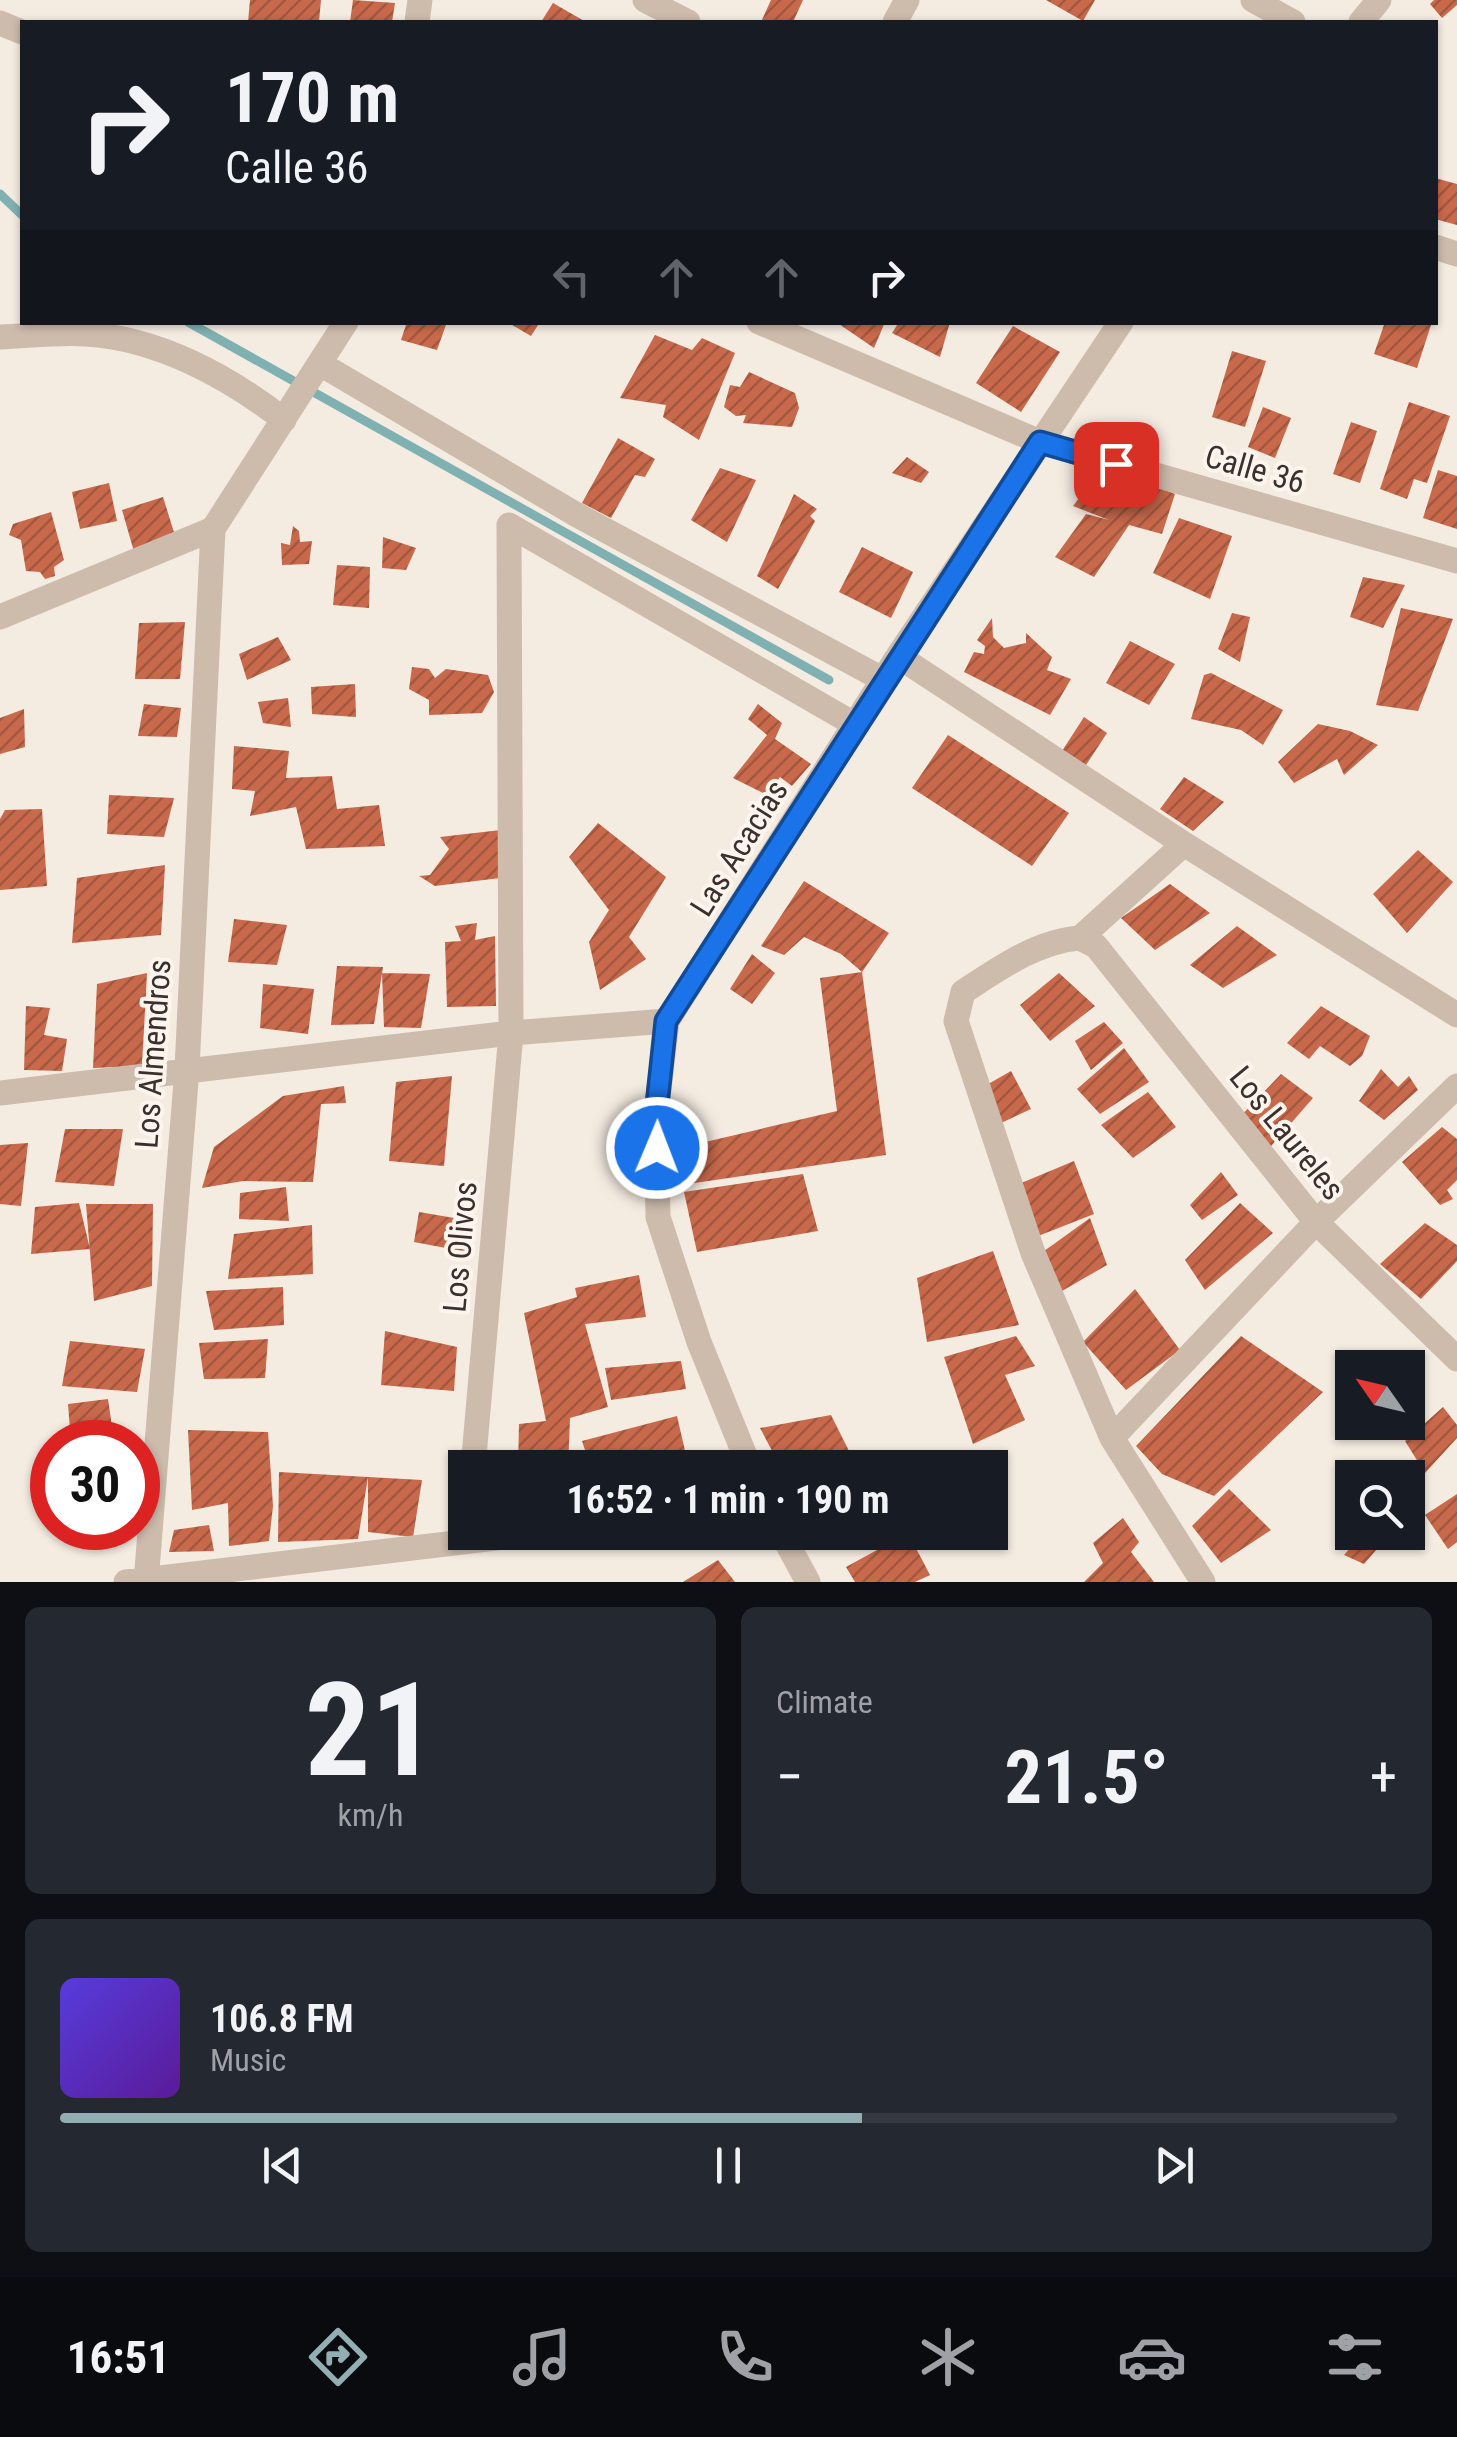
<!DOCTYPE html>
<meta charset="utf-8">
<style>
:root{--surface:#171b24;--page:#242831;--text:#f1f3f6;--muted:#9ea1a6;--line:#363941;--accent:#92aeb2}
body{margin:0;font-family:"Roboto Condensed",sans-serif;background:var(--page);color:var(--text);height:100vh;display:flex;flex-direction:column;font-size:38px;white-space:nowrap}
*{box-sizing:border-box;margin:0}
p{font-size:32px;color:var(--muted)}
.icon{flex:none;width:55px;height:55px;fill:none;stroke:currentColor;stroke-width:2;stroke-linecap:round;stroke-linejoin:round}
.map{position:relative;height:1582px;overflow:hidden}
.sheet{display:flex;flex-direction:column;gap:25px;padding:25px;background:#0d0f14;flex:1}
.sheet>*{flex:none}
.top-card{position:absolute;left:20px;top:20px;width:1418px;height:305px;border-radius:0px;box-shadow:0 2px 8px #0004;background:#171b24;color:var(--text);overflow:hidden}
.needle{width:65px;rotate:304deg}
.controls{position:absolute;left:1335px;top:1350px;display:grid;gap:20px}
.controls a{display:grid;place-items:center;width:90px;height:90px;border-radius:0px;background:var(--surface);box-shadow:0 2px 8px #0004;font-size:50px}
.speed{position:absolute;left:30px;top:1420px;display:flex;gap:20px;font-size:50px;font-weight:700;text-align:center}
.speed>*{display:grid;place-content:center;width:130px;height:130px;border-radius:50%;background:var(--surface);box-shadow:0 2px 8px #0004;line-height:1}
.speed .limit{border:15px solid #d22;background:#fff;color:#111}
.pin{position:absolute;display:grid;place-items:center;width:85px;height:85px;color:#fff;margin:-42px;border-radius:20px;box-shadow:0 5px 15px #0006}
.me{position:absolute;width:110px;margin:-55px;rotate:1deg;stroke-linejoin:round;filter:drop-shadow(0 0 8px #0008)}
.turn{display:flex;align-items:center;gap:35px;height:210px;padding:0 40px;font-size:45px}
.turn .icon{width:130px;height:130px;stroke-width:2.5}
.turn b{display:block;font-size:70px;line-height:85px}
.lanes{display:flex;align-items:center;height:95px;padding:0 40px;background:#0003;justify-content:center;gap:50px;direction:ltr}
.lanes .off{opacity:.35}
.big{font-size:75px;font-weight:700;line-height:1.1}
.sheet .card{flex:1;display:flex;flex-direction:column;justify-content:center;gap:15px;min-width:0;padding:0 35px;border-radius:15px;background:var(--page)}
.sheet .dial{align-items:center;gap:0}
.dial b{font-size:130px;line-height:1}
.song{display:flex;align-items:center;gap:30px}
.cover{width:120px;height:120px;border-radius:15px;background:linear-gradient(135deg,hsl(250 70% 55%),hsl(270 70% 35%))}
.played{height:10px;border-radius:5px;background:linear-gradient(90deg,var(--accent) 60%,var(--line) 60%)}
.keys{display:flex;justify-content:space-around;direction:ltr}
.heat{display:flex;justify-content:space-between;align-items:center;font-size:55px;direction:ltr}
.sheet .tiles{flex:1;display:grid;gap:25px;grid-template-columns:1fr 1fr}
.card:last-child{grid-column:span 2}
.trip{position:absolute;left:448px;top:1450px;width:560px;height:100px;border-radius:0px;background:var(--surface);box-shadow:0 2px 8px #0004;font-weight:700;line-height:100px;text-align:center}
.menu{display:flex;height:160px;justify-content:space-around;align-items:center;background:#090b0e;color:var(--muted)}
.menu .icon{width:70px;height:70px}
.menu .selected{color:var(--accent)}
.menu b{font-size:45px;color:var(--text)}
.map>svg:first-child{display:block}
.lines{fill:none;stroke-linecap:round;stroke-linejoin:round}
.stream{stroke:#7fb0b2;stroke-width:9}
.building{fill:url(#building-hatch)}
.minor{stroke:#cdbbac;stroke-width:25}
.route-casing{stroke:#114b97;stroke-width:25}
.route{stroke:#1a73e8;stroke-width:18}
.labels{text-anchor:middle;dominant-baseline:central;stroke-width:8;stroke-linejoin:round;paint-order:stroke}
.street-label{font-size:32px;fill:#3b302b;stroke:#fbf5ee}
</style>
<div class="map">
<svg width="1457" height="1582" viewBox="0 0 1457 1582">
<defs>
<pattern id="building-hatch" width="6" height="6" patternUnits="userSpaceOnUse" patternTransform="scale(2.5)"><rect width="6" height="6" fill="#c8694b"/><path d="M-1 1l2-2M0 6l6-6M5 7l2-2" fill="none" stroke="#a4573f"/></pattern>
</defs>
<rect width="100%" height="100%" fill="#f4ebe1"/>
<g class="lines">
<path class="stream" d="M0,194l22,21
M188,322l641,358"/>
</g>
<path class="building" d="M250,0h71l-2,22h-71z
M353,0l42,3 -3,19h-42z
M771,0h32l-10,22h-32z
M1046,0h49l-12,21z
M1434,0h23v5l-15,13 -12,-14z
M553,3l33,19h-45z
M1435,178l22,6v41l-22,-6z
M407,322h40l-10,28 -36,-10z
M507,322h33l-9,14z
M836,322h49l-11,26z
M899,322h51l-10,35 -48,-24z
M1385,322h47l-15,46 -43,-14z
M1013,326l47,26 -39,60 -45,-29z
M655,335l37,15 10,-12 33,15 -36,87 -36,-23 3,-12 -46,-7z
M1232,351l34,10 -21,66 -33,-10z
M749,372l46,21 4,15 -7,19 -49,-4 3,-8 -10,1 -12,-9 6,-22 10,2z
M1409,402l41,14 -23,67 -13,-4 -7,20 -27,-10z
M1263,407l28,11 -16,40 -27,-11z
M1351,422l26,9 -17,52 -27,-9z
M618,438l37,21 -10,18 -10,-2 -24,43 -29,-15z
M907,457l22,15 -8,11 -29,-10z
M720,468l36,12 -29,62 -36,-22z
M1438,470l19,6v53l-34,-11z
M1097,475l25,12 15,-9 38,16 -13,40 -33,-9 -35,52 -39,-20 31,-43 23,6 -36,-14z
M109,483l8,38 -37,8 -8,-37z
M794,494l23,15 -7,7 5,5 -37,68 -21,-13z
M163,497l14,45 -42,13 -13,-45z
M51,512l13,48 -10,7 1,9 -10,3 -5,-7 -14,-1 -5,-31 -12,-5 4,-11z
M1179,518l53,18 -22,63 -57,-26z
M293,526l6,5 1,11 12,-1 -3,23 -27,1 -1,-22 9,2z
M383,537l33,11 -10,22 -24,-2z
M862,547l51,25 -22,46 -52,-26z
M337,565l33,2 -1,41 -36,-3z
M1363,577l42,8 -22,43 -33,-11z
M1401,608l52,11 -35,92 -42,-6z
M1232,613l18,4 -10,45 -22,-13z
M992,618l1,19 11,11 22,-5v-10l26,24 -5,13 24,9 -21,36 -86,-43 10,-20 10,2 1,-8 -8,-6z
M185,622l-5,57h-45l4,-56z
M278,637l13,23 -44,20 -8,-26z
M1130,641l45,23 -26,41 -43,-22z
M412,667l17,2 6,9 11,-9 42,6 6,17 -12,21 -53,2v-15l-20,-11z
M1211,673l72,37 -20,35 -22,-15 -50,-11 13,-44z
M355,684l1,33 -44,-3 -1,-27z
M288,698l3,29 -28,-4 -5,-21z
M144,704l37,4 -4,29 -39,-1z
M758,704l24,19 -7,16 36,25 -19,22 -12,-9 -13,18 -34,-17 34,-43 -19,-16z
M24,709l1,38 -25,7v-36z
M1084,717l23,16 -21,32 -24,-14z
M1318,724l32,7 28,14 -34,30 -7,-16 -43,24 -16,-21z
M948,735l121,78 -37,53 -120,-78z
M234,746l55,5 -3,27 46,-2 5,33 42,-4 6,41 -79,3 -10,-42 -46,9 5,-25 -23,-2z
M1184,777l40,25 -31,29 -33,-22z
M109,795l65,3 -10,39 -57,-3z
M42,809l5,77 -47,4v-71l5,-9z
M598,823l68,54 -37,60 17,22 -46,31 -11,-48 20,-32 -40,-53z
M501,830l-1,48 -65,8 -16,-10 11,-1 19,-26 -9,-12z
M1418,850l35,32 -46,51 -34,-39z
M165,865l-4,70 -89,8 5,-65z
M804,881l85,52 -27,39 -21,-18 -37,-17 -20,18 -23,-9z
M1170,884l40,29 -55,37 -34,-32z
M234,919l53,6 -10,40 -49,-3z
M477,923l-2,17 20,-4 1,70 -49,1 -2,-65 16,-1 -6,-15z
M1237,926l40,29 -54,33 -33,-23z
M752,954l23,19 -23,31 -22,-15z
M337,966l46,1 -9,57 -43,1z
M862,972l24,183 -198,29v-38l149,-35 -17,-133z
M147,973l-5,93 -49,2 4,-84z
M382,973l48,1 -9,54 -37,-1z
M1059,973l36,33 -45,35 -30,-36z
M263,984l51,5 -6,45 -48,-6z
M26,1006l24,2 -6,27 23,4 -5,32 -38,-1z
M1321,1006l49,30 -8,20 -12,10 -30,-20 -11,13 -22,-16z
M1104,1022l19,21 -32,27 -16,-29z
M1124,1048l25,34 -49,32 -23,-25z
M1381,1069l17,18 11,-11 9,14 -34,30 -25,-19z
M1011,1071l20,38 -32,15 -16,-37z
M1281,1074l32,24 -48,55 -29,-32z
M452,1076l-8,90 -55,-5 7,-79z
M344,1086l2,17 -25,1 -8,78 -70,-1 -41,7 12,-41 69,-51z
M1148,1092l28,35 -43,31 -32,-33z
M1442,1127l15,12v41l-10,10 6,9 -13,6 -38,-43z
M65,1129h58l-9,57 -59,-4z
M28,1143l-7,63 -21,-2v-59z
M1074,1161l20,53 -61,24 -21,-51z
M1221,1172l17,23 -36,25 -12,-15z
M803,1174l15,57 -121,21 -13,-60z
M286,1187l3,34 -50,-2 1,-26z
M79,1203l11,46 -59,5 4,-47z
M1240,1203l33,30 -68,57 -20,-30z
M86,1204h67l-1,82 -58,15z
M419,1212l53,9 -5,31 -53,-10z
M1090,1218l17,47 -52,30 -15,-41z
M1425,1223l32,22v16l-36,38 -41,-35z
M312,1225l1,49 -85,5 6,-45z
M993,1251l26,74 -92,17 -10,-64z
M639,1275l7,42 -61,7 23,83 -38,11 -2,50h-50l1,-44 27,-3 -22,-108 53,-16 -2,-9z
M283,1287l1,38 -70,5 -8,-39z
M1135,1289l45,61 -54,40 -43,-48z
M385,1331l72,16 -3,44 -73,-6z
M1016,1336l19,30 -30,9 20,45 -52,24 -29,-87z
M1241,1336l82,56 -109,104 -52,-22 -26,-28z
M268,1339l-3,39 -61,1 -5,-36z
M70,1341l75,8 -8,43 -75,-6z
M681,1361l5,28 -75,11 -6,-32z
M108,1399l6,41 -43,2 -3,-38z
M1443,1407l14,18v13l-32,35 -20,-32z
M831,1415l22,44 -34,9h-38l-21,-40z
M677,1416l12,52h-98l-9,-27z
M188,1430l80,2 5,74 -4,35 -40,5 -1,-43 -36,7z
M279,1472l89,5 -10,62 -80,3z
M368,1477l54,3 -9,57 -45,-5z
M1229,1489l42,41 -50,33 -29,-37z
M1457,1494v48l-9,7 -23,-34z
M1123,1518l16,24 -8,10 23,30h-70l19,-19 -10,-20z
M209,1525l5,26 -45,1 5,-22z
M69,1528h47v9h-47z
M849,1532h46v1l-39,13z
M1364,1532h16l4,9 -20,23 -20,-9z
M908,1533l22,42 -15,7h-60l-9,-15z
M718,1560l17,22h-52z"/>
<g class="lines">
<path class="minor" d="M645,0l43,22
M1253,0l40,22
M417,22l3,-22
M895,22l12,-22
M1361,22l18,-22
M0,23l22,9
M1435,247l22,7
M759,322l281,120 417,119
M0,337c28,-1 58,-5 86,-3 72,4 143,43 198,86
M322,365l255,150 307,165
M509,525l345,199
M0,617l213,-88 133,-207
M898,656l286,188 273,171
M1184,844l-104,94c-43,3 -82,31 -117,54l-7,29 77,232 79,185 91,144
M1080,938l16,8 220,276 141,137
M0,1093l511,-60 156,-12
M1112,1438l204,-216 141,-136
M473,1468l38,-435 -2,-508
M750,1468l-51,-126 -41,-125 -2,-103 11,-93 231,-365 223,-334
M781,1532l27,50
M126,1582l422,-50
M146,1582l41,-513 26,-540"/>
</g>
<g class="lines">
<g class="route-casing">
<path id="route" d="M657,1148l-1,-34 10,-93 374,-579 76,22"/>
</g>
<use href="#route" class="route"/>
</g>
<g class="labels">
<g class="street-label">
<text transform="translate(1255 469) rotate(16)">Calle 36</text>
<text transform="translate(739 848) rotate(-58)">Las Acacias</text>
<text transform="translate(153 1054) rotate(-86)">Los Almendros</text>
<text transform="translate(1287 1133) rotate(51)">Los Laureles</text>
<text transform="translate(460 1247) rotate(-85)">Los Olivos</text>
</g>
</g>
</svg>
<div class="controls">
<a><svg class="needle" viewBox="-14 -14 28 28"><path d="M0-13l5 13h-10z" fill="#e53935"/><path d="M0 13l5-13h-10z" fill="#9ea1a6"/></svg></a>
<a><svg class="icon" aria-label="search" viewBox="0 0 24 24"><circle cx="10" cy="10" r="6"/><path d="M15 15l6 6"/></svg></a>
</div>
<div class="speed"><div class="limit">30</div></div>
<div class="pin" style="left:1116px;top:464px;background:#d93025"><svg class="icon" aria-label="arrive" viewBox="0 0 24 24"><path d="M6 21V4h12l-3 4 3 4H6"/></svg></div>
<svg class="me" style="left:657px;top:1148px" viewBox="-20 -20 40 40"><circle r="17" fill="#1a73e8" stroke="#fff" stroke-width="3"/><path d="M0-11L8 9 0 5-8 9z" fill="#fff"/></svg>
<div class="trip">16:52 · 1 min · 190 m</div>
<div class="top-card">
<div class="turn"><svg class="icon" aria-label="right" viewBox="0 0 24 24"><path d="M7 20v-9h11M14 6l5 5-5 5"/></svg><div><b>170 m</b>Calle 36</div></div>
<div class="lanes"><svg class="icon off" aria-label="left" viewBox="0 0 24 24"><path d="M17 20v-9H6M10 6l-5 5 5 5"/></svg><svg class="icon off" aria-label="ahead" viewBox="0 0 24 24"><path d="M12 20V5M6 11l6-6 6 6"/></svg><svg class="icon off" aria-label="ahead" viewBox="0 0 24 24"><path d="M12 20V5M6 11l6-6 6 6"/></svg><svg class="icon" aria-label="right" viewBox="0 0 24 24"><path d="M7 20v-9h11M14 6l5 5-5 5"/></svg></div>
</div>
</div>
<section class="sheet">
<div class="tiles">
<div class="card dial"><b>21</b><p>km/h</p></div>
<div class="card"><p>Climate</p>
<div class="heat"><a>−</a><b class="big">21.5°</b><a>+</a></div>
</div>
<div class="card">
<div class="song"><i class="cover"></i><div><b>106.8 FM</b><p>Music</p></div></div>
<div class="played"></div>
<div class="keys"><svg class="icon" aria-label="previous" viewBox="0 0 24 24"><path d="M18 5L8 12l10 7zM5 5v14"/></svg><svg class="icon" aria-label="pause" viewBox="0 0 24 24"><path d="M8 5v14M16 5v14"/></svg><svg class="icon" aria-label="next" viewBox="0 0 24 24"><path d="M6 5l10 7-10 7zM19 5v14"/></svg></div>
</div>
</div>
</section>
<nav class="menu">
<b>16:51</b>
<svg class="icon selected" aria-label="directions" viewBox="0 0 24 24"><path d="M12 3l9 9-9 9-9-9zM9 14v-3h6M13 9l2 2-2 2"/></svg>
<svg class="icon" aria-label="music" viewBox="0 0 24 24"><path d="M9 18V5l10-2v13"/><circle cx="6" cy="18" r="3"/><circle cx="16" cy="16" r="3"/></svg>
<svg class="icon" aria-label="phone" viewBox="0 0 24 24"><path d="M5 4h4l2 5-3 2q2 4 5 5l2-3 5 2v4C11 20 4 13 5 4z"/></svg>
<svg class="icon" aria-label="climate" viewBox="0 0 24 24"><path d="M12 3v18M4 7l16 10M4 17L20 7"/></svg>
<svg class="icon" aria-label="car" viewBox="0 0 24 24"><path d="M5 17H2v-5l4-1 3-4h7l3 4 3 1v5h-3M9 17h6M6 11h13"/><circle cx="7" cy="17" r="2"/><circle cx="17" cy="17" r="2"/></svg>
<svg class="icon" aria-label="filters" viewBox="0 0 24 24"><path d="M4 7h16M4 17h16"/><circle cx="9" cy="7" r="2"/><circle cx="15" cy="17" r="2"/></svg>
</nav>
